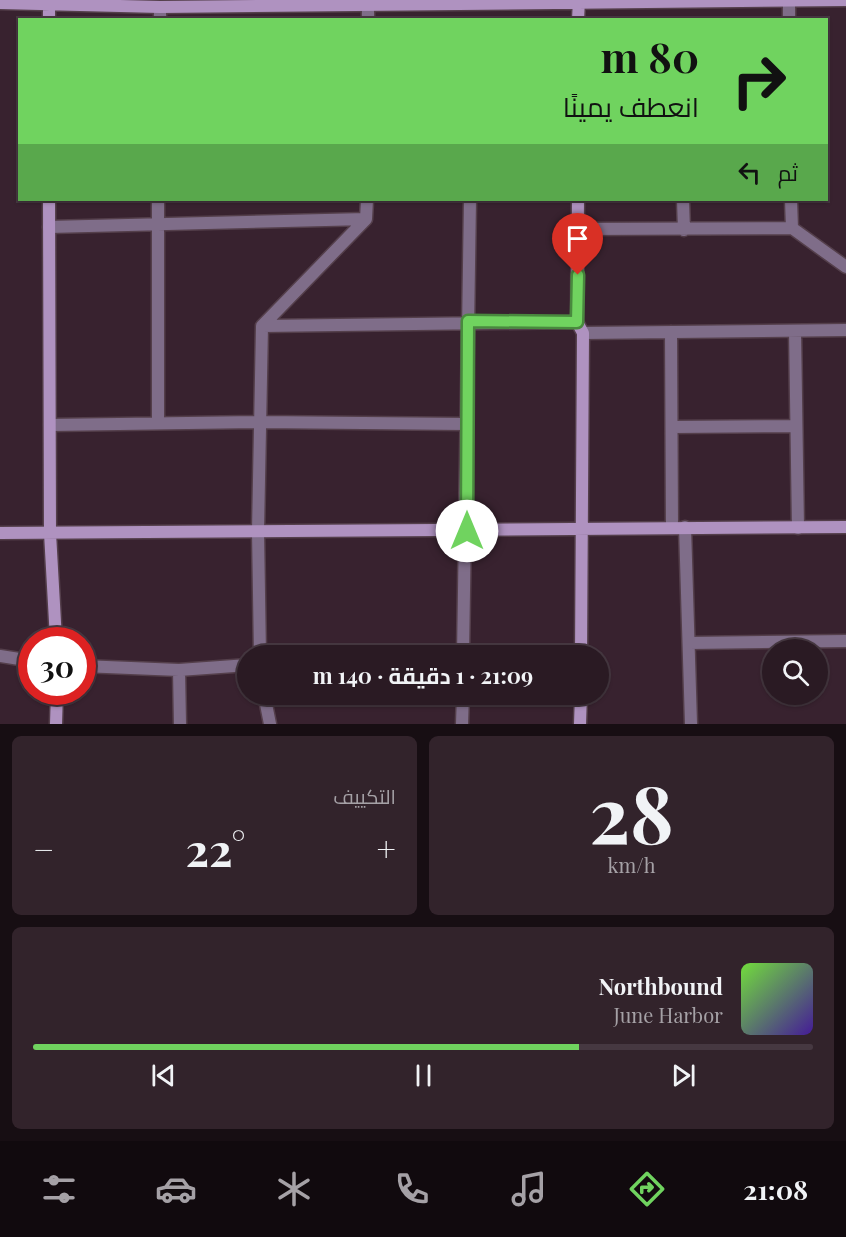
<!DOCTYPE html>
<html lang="ar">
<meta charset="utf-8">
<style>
:root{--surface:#2a1a23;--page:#32232b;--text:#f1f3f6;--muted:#a5a1a6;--line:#463841;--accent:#70d35f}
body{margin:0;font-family:"Playfair Display",Cairo,serif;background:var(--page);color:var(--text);direction:rtl;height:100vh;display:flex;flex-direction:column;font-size:22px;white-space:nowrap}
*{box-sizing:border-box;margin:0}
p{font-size:20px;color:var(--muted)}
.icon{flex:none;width:33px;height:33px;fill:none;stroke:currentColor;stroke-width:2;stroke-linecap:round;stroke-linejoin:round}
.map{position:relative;height:724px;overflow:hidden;direction:ltr}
.details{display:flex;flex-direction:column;gap:12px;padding:12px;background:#170e13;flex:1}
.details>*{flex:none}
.guide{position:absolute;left:18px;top:18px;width:810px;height:183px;border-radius:0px;box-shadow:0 2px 4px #0004,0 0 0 2px var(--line);direction:rtl;background:#70d35f;color:#111;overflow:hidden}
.buttons{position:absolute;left:762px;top:639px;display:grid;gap:12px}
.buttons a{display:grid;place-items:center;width:66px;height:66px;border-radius:50%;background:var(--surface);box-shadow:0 2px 4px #0004,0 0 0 2px var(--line);font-size:30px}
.speed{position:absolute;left:18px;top:627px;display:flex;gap:12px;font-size:30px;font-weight:700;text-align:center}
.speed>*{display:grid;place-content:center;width:78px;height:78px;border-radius:50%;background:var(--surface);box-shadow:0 2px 4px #0004,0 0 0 2px var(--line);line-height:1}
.speed .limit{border:9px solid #d22;background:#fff;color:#111}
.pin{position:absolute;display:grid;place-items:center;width:51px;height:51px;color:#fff;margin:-62px -26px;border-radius:50% 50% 50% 0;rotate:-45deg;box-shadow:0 0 6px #0007}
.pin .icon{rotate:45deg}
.me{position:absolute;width:66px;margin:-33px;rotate:0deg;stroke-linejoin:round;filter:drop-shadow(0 0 4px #0008)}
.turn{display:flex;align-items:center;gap:21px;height:126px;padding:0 30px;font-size:27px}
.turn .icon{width:78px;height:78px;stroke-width:2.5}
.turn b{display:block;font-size:42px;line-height:51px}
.then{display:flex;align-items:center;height:57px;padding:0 30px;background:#0003;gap:12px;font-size:22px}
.big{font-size:45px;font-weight:700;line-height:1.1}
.details .widget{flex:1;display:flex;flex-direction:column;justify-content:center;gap:9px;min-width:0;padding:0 21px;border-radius:9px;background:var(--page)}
.details .dial{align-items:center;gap:0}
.dial b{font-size:78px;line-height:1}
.song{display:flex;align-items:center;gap:18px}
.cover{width:72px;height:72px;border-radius:9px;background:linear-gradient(135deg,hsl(100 70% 55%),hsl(260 70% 35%))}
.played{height:6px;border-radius:3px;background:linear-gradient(90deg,var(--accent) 70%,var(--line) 70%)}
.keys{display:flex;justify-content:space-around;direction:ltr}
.heat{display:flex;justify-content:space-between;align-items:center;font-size:33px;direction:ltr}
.details .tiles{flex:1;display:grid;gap:12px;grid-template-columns:1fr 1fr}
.widget:last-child{grid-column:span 2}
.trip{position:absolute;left:237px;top:645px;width:372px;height:60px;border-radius:30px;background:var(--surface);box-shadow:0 2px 4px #0004,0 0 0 2px var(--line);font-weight:700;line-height:60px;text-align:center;direction:rtl}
.tabs{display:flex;height:96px;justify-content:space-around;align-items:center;background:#110a0e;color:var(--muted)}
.tabs .icon{width:42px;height:42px}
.tabs .on{color:var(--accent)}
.tabs b{font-size:27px;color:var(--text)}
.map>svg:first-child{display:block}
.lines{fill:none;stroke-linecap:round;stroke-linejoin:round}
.street-casing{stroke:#543f4b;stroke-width:15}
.secondary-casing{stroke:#543f4b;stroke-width:15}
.street{stroke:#7f6d89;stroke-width:12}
.secondary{stroke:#af92c0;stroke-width:12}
.route-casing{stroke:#49893e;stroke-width:15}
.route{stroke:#70d35f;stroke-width:10}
</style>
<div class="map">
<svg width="846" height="724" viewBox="0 0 846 724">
<rect width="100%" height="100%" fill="#38222f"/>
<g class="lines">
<g class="street-casing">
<path id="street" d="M368,0v20
M160,20v-13
M789,20v-20
M683,200l1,30
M791,200l1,28 54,39
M49,227l317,-8
M578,229l214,-1
M262,326l315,-4
M795,331l3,197
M671,332l1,196
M583,333l263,-3
M158,423v-223
M50,425l210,-3 206,2
M672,427l124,-1
M685,527l6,197
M689,643l157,-2
M0,656l32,5
M260,656l-2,-125 4,-205 104,-107 1,-19
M463,656l7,-456
M82,666l97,4 69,-5
M179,670l1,54
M264,694l6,30
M462,724l1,-30"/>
</g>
<g class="secondary-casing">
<path id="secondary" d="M49,0v20
M0,3l160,4 686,-7
M578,20l1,-20
M49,200l1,333 6,107
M578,200l-1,122 6,11 -2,323
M0,533l846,-6
M56,724l1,-32
M580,724l1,-30"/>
</g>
<use href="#street" class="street"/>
<use href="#secondary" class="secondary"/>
</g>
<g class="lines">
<g class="route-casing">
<path id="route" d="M467,531l1,-210 109,1 1,-47"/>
</g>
<use href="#route" class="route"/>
</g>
</svg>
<div class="buttons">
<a><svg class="icon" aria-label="search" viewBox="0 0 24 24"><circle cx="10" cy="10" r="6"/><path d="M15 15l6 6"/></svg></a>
</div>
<div class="speed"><div class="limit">30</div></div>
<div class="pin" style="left:578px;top:275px;background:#d93025"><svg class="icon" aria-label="arrive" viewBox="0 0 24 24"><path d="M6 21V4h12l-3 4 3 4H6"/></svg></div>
<svg class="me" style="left:467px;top:531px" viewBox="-20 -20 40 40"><circle r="19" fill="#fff"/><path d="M0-13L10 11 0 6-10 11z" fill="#70d35f"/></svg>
<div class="trip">21:09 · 1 دقيقة · 140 m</div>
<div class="guide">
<div class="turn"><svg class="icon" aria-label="right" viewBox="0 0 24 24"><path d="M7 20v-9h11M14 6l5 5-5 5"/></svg><div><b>80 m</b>انعطف يمينًا</div></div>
<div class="then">ثم<svg class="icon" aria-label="left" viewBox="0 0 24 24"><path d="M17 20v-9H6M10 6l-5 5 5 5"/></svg></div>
</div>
</div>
<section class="details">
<div class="tiles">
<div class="widget dial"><b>28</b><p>km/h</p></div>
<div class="widget"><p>التكييف</p>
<div class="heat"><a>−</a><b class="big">22°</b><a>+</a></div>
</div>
<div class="widget">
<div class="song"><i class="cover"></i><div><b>Northbound</b><p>June Harbor</p></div></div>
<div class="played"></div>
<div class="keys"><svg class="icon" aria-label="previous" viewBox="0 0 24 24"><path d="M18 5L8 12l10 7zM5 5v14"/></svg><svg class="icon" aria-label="pause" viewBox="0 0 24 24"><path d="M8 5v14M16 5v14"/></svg><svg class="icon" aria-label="next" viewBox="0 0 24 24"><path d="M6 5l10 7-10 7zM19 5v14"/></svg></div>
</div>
</div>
</section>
<nav class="tabs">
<b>21:08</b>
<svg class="icon on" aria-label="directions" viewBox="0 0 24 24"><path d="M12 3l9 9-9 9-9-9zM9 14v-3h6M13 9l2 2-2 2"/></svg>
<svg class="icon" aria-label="music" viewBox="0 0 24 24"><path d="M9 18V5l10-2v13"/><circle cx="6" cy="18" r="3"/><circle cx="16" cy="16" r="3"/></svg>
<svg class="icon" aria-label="phone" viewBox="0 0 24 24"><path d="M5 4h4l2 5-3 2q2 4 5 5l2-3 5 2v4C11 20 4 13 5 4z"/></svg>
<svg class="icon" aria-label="climate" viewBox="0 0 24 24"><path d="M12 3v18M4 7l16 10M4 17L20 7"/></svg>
<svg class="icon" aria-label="car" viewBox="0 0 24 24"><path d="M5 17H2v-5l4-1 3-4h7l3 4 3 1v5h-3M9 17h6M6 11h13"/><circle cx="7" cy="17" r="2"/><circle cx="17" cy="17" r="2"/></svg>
<svg class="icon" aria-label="filters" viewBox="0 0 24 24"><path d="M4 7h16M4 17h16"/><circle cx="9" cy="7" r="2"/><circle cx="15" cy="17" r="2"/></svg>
</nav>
